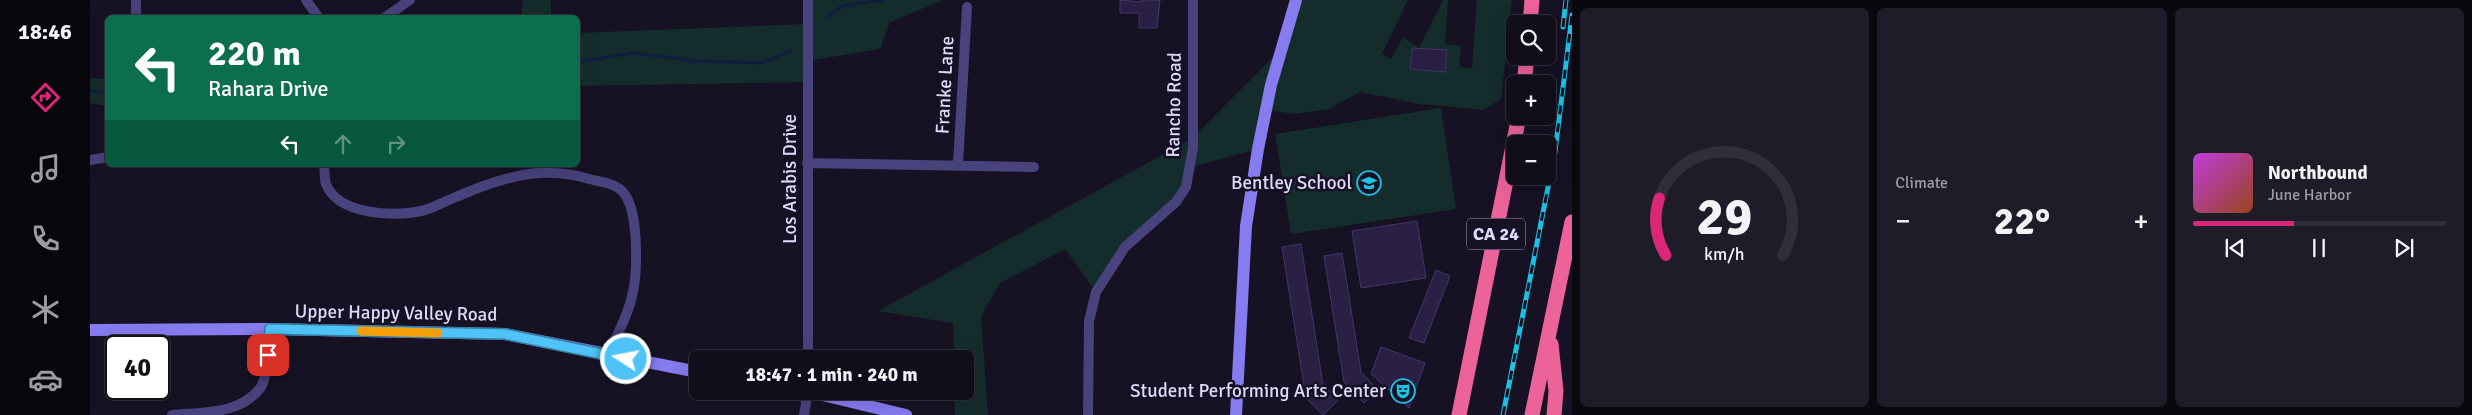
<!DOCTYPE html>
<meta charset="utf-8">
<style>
:root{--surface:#100e1b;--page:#1e1c28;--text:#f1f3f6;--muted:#9c9ca3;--line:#302e3a;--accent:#db2777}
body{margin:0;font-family:Signika,sans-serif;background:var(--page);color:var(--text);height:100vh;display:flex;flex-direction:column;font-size:19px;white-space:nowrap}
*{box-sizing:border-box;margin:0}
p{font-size:16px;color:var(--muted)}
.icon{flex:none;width:28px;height:28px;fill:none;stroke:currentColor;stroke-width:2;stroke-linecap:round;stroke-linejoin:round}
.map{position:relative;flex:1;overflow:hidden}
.panel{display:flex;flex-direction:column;gap:8px;padding:8px;background:#09080f;width:900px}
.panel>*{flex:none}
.banner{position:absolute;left:15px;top:15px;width:475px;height:152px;border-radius:8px;box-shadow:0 5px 20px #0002,0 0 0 1px var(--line);background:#0b6e4f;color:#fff;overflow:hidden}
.fabs{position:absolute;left:1416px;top:15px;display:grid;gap:10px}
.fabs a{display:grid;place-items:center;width:50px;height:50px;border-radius:8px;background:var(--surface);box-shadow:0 5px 20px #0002,0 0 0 1px var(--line);font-size:25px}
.speed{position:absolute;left:15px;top:335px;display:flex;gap:10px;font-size:25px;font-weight:700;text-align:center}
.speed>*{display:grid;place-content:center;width:65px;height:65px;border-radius:50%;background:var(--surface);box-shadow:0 5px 20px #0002,0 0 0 1px var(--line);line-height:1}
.speed .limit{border:2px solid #111;border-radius:8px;background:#fff;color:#111}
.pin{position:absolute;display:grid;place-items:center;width:42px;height:42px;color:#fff;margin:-21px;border-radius:10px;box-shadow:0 2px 8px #0006}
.me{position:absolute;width:55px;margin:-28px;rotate:281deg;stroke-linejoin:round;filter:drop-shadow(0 0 4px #0008)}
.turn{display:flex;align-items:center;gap:18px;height:105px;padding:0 20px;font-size:22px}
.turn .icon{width:65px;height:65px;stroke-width:2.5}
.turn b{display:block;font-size:35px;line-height:42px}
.lanes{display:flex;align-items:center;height:48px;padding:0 20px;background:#0003;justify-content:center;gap:25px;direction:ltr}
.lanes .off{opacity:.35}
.big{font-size:38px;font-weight:700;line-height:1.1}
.panel .tile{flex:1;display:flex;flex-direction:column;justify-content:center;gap:8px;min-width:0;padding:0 18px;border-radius:8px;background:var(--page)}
.panel .dial{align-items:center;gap:0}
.dial svg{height:130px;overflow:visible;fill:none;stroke:var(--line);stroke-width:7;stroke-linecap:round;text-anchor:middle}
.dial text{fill:var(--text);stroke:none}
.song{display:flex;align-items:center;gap:15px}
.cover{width:60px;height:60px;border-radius:8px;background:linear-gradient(135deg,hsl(290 70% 55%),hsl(20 70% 35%))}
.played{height:5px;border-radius:2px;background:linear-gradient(90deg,var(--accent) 40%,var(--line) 40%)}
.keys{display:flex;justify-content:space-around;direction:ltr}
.heat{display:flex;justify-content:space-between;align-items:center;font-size:28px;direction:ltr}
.panel .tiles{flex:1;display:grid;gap:8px;grid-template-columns:repeat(3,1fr)}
.trip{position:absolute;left:599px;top:350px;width:285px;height:50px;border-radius:8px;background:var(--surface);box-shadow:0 5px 20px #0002,0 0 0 1px var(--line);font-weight:700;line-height:50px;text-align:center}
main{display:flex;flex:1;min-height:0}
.tab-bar{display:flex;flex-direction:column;width:90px;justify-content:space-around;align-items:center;background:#06060b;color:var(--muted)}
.tab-bar .icon{width:35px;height:35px}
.tab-bar .on{color:var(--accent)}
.tab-bar b{font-size:22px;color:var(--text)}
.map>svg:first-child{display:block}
.green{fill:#152c2d;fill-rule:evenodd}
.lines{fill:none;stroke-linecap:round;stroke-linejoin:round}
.stream{stroke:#101e3e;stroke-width:3}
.building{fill:#292043;stroke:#43356c}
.street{stroke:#48427d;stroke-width:10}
.secondary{stroke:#867bef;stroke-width:12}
.highway{stroke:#ec629b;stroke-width:15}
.rail-casing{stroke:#1bc2e4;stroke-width:5}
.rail{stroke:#161224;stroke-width:3;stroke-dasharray:9;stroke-linecap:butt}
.route-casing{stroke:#337fa1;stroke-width:12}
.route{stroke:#4fc3f7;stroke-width:9}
.slow{stroke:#f59e0b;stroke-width:9}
.labels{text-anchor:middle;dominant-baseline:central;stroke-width:5;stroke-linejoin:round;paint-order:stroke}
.shield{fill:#161224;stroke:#a39dba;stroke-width:1}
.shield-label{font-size:18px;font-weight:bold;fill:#dfd9fa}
.street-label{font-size:19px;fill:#dfd9fa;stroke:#161224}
.poi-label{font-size:19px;fill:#dfd9fa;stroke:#161224;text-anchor:end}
</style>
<main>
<nav class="tab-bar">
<b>18:46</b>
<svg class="icon on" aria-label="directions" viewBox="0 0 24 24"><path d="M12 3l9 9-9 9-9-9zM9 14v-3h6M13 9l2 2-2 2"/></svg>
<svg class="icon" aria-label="music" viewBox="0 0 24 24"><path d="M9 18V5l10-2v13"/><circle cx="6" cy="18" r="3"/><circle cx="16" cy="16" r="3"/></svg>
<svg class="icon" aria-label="phone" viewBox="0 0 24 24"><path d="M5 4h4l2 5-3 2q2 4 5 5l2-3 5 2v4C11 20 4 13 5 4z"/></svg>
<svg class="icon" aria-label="climate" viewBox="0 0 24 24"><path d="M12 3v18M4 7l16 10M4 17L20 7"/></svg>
<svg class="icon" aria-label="car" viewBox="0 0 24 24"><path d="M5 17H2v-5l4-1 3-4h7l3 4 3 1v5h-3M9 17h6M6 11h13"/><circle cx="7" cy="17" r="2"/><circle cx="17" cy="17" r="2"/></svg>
</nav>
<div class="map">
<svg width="1482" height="415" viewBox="0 0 1482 415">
<rect width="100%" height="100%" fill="#161224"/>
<path class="green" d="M433,0h28v17h-30z
M718,0h135l-53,22 -10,27 -72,12v21l-230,4v-53l229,-9z
M1206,0h112l-26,54 9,5 12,-22 16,11 24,-48h5l-3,44 16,2 -2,21 13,1 5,-68h35l-11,99 -17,11 -64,-6 -60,-12 -31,17 -35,5 -28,-4 -8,39 -67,18 -5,20 -61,60 -29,45 -31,-43 -65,34 -19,33 7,99h-33l-1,-24h11v-32h-11l-1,-36 -75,-12 315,-173 89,-90zM1322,48l35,2 -2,21 -35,-2z
M0,78l17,1v27l-17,-3z
M1351,108l15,101 -165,25 -16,-100z"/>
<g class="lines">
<path class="stream" d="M738,17l14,-11 41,-6
M488,62l55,-9 63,8 65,2 30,-12
M0,91l18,1"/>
</g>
<path class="building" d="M1030,0l21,2v-2h19l-3,28h-18v-15h-19z
M1322,48l35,2 -2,22 -35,-3z
M1327,221l9,57 -65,10 -9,-57z
M1211,244l22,141 15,15 -15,15 -17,-17 -24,-151z
M1252,253l19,119 17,18 -14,13 -20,-21 -20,-126z
M1346,270l14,6 -26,67 -15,-5z
M1291,347l44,16 -16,45 -38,-34z"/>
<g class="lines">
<path class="street" d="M216,0l13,18
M718,0v359
M46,18v-18
M294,18l26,-18
M0,160l18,-3
M717,163l227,4
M868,164l9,-157
M234,165c1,5 0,14 2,19 12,31 68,33 95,27 10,-2 20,-8 28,-11 21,-9 42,-18 65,-23 24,-6 51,-5 75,2 11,3 26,4 34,13 16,18 15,81 9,104 -4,20 -16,40 -24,60
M82,415c31,-3 69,0 89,-28 7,-12 8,-43 9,-58
M714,415l4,-24
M998,415l1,-94 7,-29 29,-45 51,-45 10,-15 7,-39v-148"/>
<path class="secondary" d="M0,330l180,-1 235,5 193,38
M716,391l100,24
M1146,415l10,-189 12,-77 13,-64 25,-85"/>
<path class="highway" d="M1440,24l2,-24
M1434,84l3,-28
M1461,344l5,47 -2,24
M1369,415l60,-299
M1442,415l40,-193"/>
<g class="rail-casing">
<path id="rail" d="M1473,27l3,-27
M1413,415l52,-263 17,-137"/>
</g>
<use href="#rail" class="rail"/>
</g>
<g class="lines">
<g class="route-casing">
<path id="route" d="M178,355l2,-26 235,5 121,25"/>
</g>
<use href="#route" class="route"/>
<path class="slow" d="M271,331l77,2"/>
</g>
<defs>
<g id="school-ring" transform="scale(1.25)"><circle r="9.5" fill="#161224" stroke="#1bc2e4" stroke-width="1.5"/><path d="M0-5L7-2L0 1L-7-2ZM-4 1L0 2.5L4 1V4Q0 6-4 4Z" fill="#1bc2e4"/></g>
<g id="theatre-ring" transform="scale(1.25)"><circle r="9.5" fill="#161224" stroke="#1bc2e4" stroke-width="1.5"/><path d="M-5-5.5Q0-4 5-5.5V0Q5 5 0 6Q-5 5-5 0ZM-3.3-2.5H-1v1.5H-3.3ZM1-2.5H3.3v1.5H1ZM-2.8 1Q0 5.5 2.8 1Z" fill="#1bc2e4"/></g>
</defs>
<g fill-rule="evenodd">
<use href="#school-ring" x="1279" y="183"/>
<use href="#theatre-ring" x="1313" y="391"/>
</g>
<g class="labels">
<rect class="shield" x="1377" y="218.5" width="58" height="31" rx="4"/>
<g class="shield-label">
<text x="1406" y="234">CA 24</text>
</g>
<g class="street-label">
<text transform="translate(855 85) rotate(-87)">Franke Lane</text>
<text transform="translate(1084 105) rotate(-89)">Rancho Road</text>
<text transform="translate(700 179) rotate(-90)">Los Arabis Drive</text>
<text transform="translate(306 313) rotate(1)">Upper Happy Valley Road</text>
</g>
<g class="poi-label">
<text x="1262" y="183">Bentley School</text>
<text x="1296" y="391">Student Performing Arts Center</text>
</g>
</g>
</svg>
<div class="fabs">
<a><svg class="icon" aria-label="search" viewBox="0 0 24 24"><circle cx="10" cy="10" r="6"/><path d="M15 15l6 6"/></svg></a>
<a>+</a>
<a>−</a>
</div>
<div class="speed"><div class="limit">40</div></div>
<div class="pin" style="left:178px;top:355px;background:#d93025"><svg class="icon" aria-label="arrive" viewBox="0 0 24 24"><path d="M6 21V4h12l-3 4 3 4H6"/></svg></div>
<svg class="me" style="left:536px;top:359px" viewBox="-20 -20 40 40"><circle r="17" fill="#4fc3f7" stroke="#fff" stroke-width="3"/><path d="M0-11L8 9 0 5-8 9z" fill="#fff"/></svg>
<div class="trip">18:47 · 1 min · 240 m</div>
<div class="banner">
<div class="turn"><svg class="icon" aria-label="left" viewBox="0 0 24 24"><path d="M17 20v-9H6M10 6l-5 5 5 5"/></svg><div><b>220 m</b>Rahara Drive</div></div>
<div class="lanes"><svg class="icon" aria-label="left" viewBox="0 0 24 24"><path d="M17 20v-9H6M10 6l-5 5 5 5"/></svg><svg class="icon off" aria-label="ahead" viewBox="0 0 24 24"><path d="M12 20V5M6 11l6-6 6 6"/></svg><svg class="icon off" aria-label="right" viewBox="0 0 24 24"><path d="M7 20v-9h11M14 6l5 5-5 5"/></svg></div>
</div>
</div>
<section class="panel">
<div class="tiles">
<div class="tile dial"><svg viewBox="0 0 100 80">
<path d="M14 69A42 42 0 1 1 86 69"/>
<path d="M14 69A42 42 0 0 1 10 34" stroke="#db2777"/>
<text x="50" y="56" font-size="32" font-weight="700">29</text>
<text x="50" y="72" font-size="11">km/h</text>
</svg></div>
<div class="tile"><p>Climate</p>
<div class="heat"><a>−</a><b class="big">22°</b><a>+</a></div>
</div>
<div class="tile">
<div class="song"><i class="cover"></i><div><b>Northbound</b><p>June Harbor</p></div></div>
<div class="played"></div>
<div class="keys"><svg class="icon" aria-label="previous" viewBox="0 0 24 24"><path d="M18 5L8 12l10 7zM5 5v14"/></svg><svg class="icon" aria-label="pause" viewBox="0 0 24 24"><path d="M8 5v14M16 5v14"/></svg><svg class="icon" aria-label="next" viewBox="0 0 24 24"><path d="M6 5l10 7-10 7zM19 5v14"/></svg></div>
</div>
</div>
</section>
</main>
